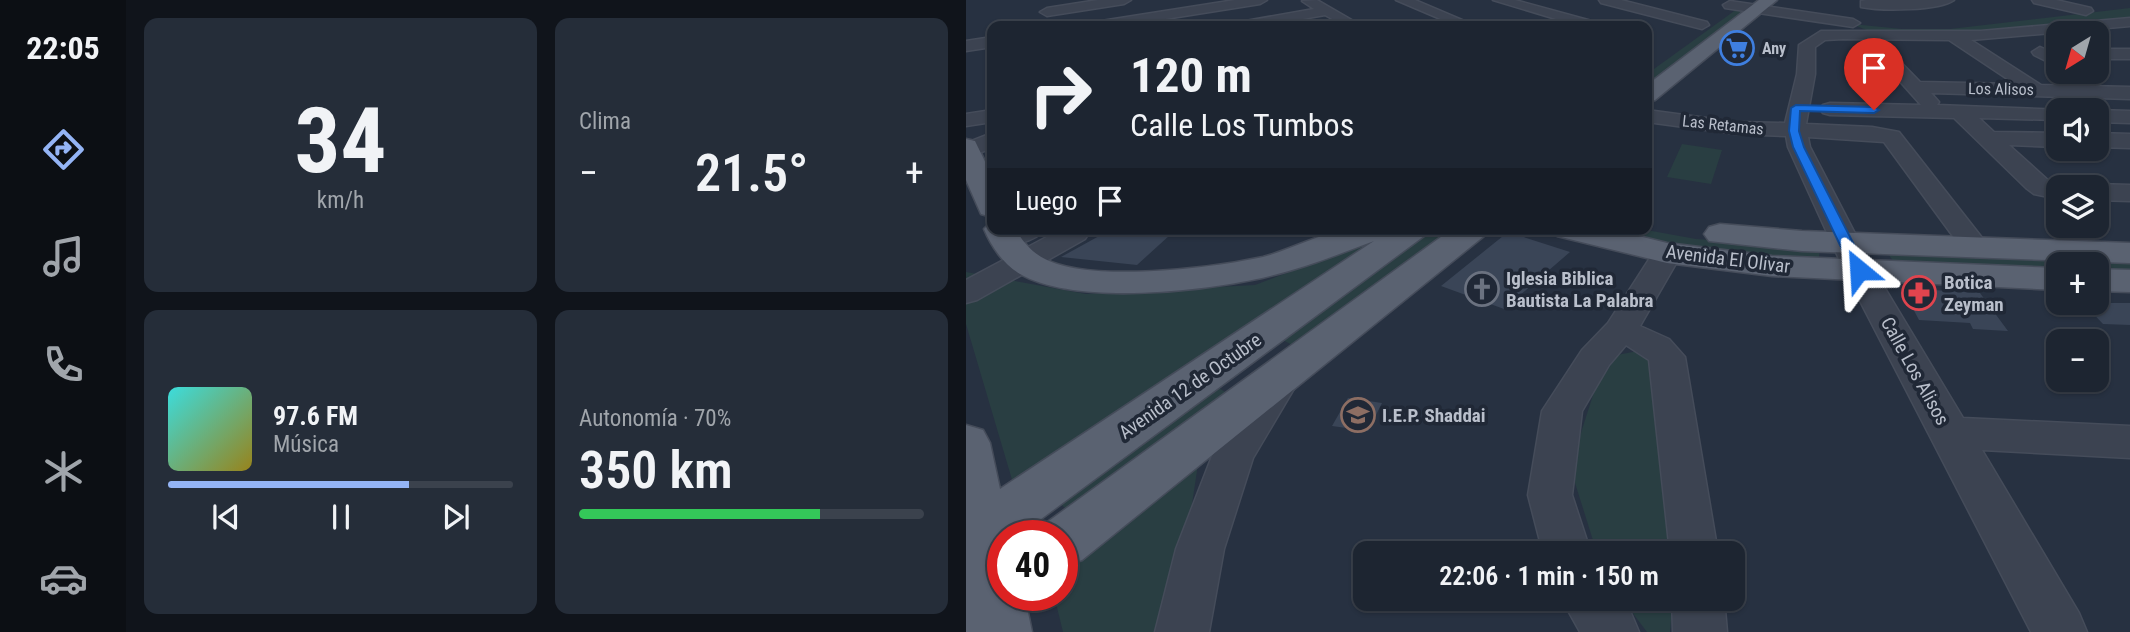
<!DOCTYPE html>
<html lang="es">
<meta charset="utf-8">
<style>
:root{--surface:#1d2531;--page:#252d39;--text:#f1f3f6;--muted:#a0a5ab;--line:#3b424d;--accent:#94b4f5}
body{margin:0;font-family:"Roboto Condensed",sans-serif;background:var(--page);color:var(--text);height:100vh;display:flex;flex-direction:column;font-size:26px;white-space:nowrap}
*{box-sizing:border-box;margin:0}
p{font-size:23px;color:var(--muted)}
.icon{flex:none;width:38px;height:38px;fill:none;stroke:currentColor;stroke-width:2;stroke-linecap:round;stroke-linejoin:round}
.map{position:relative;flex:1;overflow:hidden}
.details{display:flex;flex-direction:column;gap:18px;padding:18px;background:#10141b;width:840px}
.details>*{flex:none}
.banner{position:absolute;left:21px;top:21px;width:665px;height:214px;border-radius:14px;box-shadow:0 2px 5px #0004,0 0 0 2px var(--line);background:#1d2531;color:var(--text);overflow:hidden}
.needle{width:46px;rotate:217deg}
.fabs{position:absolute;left:1080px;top:21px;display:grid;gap:14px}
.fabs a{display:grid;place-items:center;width:63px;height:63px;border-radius:14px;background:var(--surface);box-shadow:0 2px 5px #0004,0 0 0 2px var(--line);font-size:35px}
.speed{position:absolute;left:21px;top:520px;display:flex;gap:14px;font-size:35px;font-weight:700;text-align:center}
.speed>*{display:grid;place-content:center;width:91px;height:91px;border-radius:50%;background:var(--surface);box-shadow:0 2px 5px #0004,0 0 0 2px var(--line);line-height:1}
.speed .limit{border:10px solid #d22;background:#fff;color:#111}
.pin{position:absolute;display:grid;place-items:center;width:60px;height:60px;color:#fff;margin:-72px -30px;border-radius:50% 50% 50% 0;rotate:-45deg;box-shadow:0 0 7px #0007}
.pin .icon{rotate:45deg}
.me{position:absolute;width:77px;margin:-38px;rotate:333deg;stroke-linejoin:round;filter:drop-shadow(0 0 5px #0008)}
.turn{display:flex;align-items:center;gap:24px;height:147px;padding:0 28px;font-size:32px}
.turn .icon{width:91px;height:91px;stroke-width:2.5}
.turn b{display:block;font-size:49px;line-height:60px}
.then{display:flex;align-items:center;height:66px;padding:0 28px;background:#0003;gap:14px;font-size:26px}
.big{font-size:52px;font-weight:600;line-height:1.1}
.details .widget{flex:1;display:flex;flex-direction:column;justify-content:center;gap:10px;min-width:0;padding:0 24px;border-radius:14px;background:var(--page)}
.details .dial{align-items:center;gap:0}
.dial b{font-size:91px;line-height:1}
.song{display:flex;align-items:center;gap:21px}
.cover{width:84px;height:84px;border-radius:10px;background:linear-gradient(135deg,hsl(180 70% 55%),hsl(50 70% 35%))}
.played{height:7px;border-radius:4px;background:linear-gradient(90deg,var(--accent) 70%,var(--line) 70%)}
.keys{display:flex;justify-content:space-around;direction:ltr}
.heat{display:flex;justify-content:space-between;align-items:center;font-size:38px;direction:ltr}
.charge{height:10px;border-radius:5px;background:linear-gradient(90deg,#34c759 70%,var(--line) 0)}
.details .tiles{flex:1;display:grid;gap:18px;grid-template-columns:repeat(2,1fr)}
.trip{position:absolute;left:387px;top:541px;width:392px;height:70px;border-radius:14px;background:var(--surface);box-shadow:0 2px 5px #0004,0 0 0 2px var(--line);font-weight:600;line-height:70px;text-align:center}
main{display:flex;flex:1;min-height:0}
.tab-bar{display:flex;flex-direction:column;width:126px;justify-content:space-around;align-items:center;background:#0c0f14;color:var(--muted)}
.tab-bar .icon{width:49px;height:49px}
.tab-bar .on{color:var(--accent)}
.tab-bar b{font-size:32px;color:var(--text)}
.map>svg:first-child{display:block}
.green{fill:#293e42}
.building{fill:#3a4557}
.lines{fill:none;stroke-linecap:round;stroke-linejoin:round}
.minor-casing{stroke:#454c5a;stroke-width:3}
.major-casing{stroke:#454c5a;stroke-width:3}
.minor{fill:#3c4351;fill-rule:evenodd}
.major{fill:#5a6271;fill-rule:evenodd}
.route{fill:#1a73e8;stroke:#114b97;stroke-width:2}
.labels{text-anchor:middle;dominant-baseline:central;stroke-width:7;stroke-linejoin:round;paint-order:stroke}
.far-poi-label{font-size:16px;font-weight:bold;fill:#b9bfcb;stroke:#202836;text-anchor:start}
.far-street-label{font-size:16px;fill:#b9bfcb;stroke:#202836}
.street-label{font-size:19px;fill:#b9bfcb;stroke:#202836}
.poi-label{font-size:19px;font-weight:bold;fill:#b9bfcb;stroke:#202836;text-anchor:start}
</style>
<main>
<nav class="tab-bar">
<b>22:05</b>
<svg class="icon on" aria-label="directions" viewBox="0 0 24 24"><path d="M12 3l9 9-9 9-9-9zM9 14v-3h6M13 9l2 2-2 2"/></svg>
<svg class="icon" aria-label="music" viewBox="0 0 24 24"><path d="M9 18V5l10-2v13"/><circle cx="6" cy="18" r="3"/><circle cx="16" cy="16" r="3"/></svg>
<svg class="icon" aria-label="phone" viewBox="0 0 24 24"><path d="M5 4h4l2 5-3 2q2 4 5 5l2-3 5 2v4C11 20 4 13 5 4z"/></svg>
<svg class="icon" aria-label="climate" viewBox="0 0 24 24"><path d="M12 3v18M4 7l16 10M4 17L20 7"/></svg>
<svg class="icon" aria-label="car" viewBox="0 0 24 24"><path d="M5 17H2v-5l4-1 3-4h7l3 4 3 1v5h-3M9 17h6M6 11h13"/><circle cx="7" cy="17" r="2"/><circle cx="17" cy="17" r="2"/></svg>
</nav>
<section class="details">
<div class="tiles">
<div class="widget dial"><b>34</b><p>km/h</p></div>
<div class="widget"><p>Clima</p>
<div class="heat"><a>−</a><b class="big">21.5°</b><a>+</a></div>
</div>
<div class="widget">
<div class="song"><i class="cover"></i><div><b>97.6 FM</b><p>Música</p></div></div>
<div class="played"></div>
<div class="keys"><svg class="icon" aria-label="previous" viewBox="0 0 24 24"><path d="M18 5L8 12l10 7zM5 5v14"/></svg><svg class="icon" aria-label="pause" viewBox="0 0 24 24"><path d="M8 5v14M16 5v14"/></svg><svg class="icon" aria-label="next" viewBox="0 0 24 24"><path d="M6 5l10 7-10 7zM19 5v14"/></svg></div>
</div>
<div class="widget"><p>Autonomía · 70%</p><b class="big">350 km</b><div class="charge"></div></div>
</div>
</section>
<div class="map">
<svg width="1164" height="632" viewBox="0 0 1164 632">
<rect width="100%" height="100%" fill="#273141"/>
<path class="green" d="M1164,8v12l-185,14 -76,-3 -17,-7 50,5h48z
M771,9l13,2 -103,77v-14z
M716,144l40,6 -11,34 -44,-7z
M461,229h30l-159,119 -21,-11z
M619,229h56l55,10 124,9 -2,17 -87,-10z
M421,235l-374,248 -47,-159v-52l120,22 169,-9z
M920,251l244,9v15l-33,-2 -1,-9h-38v8l-162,-7z
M677,350l14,20 21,183h-81l-27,-86 24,-75 23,-37z
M246,384l20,12 -158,120 -20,-18z
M232,464l-25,168h-110l-9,-37h8v-19z
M656,599h51l-3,33h-23z"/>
<path class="building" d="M144,230l60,5 -33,30 -76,-8z
M542,232l62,20 -66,57 -63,-23z
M936,288l78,5 28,38 -35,-2 -3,-6 -51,-3z
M1117,303h47v22l-27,-1z
M382,398l34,5 -14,28 -36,-5z"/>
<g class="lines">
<g class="minor-casing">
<path id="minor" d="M132,0h33l-7,4 -77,12 -7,-4 7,-4z
M269,0h32l-7,4 -139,22h-33l7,-4z
M351,0l45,26h-17l-20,-11 -62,11h-30l7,-4 74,-13 -12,-8z
M430,0h19l61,26h-19z
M527,0h22l84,23 2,3h-22z
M633,0h22l86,22 2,3 -7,4 -101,-26z
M900,0h88c-15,11 -73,11 -93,7v-6z
M1066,0h24l35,8 2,3 -7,4 -52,-12z
M764,1l123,18 7,4 -7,4 -128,-19 -2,-3z
M1164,18v8l-159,14 70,45 89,2v12l-199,-6 8,9 -2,3 128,5h-7v10l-79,-2 15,14 64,1v14l-49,-2 41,37 17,4 -9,1v12l-24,-5 -8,-6 -72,-70 -124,-3 -7,-2 -3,-4 3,-4 7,-2 91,2 -51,-57 8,-5 6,2 36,37 95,2 -66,-44 -106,-1 -18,1 -10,7v27l-9,50 66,3 27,5 91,116 -4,6 -10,3 -10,-3 -82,-112 -76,-5 2,10 64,123 89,148 167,8v32l-148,-8 97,163 8,19h-56l-187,-362 -56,-123 -2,-11 -50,-2 -89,-12v-12l89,12 49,1 12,-49 2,-29 22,-14h160z
M26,37v10l-26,4v-10z
M1074,47l18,8v12l-24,-12 -2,-3z
M1130,49h34v10h-34z
M26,110v12l-26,4v-12z
M1128,110h2l34,1v12l-34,-1z
M26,133v15l-26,10v-15z
M1130,133l34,1v14l-34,-1z
M1130,184l34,1v16l-34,-1v-13h-9z
M36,229h43c-9,13 -38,19 -52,15l-4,-6 4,-6z
M90,229h30l3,4 -4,6 -108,61 -11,3v-23l92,-49z
M701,244l10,3 5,6 -42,73 29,13 16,18 33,196h-48l-21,-193 -23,-15 -17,20 -27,46 -10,84 19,58h-48l-15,-58 14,-84 40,-61 26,-27 49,-76z
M313,369l13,4 6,9 -45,76 -29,91 -15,83h-54l21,-83 36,-93 54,-83z
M595,598h58l12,15 8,19h-59z
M706,598h52l3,34h-54z"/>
</g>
<g class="major-casing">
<path id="major" d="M793,0h18l-122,100 -8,2v-17z
M0,139l9,2 17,35v41l-11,-3 -15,-34z
M26,221v8h24c6,13 17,24 29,30 46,24 167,9 218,-2 27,-7 53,-22 81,-27 22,-5 61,-1 85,-1l-5,7 -406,300h-15v59h26l-3,8 6,29h-66v-207l17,5 7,13 10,46 374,-248c-37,14 -73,28 -112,37 -61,13 -185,28 -242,-4 -16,-9 -29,-28 -36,-45z
M754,224l82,7 328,12v20l-328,-12 -93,-10 -5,-7 5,-7z
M486,229h37l-5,7 -402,324 -20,7v-31h-24l4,-10z
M586,229h58l57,14 105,13 286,12v22l-286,-14 -105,-13 -110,-27z
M1130,269l34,1v22l-34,-1z"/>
</g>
<use href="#minor" class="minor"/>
<use href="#major" class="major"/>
</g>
<path class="route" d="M830,105l78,2 5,3 -5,3 -74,-2 -1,20 5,16 63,123 -2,3h-11l-2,-3 -59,-123 -4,-16 2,-23z"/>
<defs>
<g id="supermarket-ring" transform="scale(1.75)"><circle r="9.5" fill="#202836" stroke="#3f7fe0" stroke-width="1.5"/><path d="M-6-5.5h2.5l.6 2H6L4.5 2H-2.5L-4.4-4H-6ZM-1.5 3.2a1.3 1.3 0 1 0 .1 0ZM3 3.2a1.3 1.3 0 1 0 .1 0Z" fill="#3f7fe0"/></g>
<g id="church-ring" transform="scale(1.75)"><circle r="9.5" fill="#202836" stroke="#6b7280" stroke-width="1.5"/><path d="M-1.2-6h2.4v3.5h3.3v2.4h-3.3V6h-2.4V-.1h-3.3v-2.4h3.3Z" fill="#6b7280"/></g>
<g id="pharmacy-ring" transform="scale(1.75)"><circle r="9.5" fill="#202836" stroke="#e0444e" stroke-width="1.5"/><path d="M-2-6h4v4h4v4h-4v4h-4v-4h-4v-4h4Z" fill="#e0444e"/></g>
<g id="school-ring" transform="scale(1.75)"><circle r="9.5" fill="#202836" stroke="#8d6e63" stroke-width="1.5"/><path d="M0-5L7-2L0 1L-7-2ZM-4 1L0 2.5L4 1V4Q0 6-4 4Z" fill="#8d6e63"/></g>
</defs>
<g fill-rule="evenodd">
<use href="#supermarket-ring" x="771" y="48"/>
<use href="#church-ring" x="516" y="289"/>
<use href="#pharmacy-ring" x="953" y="293"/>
<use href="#school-ring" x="392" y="415"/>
</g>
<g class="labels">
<g class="far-poi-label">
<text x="796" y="48">Any</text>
</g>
<g class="far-street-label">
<text transform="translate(1035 89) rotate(1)">Los Alisos</text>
<text transform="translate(757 125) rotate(6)">Las Retamas</text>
</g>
<g class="street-label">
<text transform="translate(762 259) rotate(7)">Avenida El Olivar</text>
<text transform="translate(949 371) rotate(61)">Calle Los Alisos</text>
<text transform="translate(224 386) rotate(-35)">Avenida 12 de Octubre</text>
</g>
<g class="poi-label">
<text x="540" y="278">Iglesia Biblica<tspan x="540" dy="22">Bautista La Palabra</tspan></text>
<text x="978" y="282">Botica<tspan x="978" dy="22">Zeyman</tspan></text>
<text x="416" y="415">I.E.P. Shaddai</text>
</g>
</g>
</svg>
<div class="fabs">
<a><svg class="needle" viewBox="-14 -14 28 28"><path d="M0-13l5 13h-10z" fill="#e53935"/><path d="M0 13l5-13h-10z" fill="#a0a5ab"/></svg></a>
<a><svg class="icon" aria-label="sound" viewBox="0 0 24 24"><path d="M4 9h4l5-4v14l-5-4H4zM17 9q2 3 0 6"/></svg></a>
<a><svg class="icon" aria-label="layers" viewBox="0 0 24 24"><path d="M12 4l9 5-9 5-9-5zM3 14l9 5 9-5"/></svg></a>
<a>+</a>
<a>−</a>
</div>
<div class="speed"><div class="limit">40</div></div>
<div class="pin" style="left:908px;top:110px;background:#d93025"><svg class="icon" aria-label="arrive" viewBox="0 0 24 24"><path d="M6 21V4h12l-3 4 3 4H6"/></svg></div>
<svg class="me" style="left:893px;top:270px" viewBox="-20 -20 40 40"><path d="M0-17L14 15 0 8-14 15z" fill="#1a73e8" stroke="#fff" stroke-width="4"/></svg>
<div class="trip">22:06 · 1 min · 150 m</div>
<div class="banner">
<div class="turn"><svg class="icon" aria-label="right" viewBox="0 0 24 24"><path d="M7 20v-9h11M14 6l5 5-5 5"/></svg><div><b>120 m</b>Calle Los Tumbos</div></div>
<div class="then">Luego<svg class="icon" aria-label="arrive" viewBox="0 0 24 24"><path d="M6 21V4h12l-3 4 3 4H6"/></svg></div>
</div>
</div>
</main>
